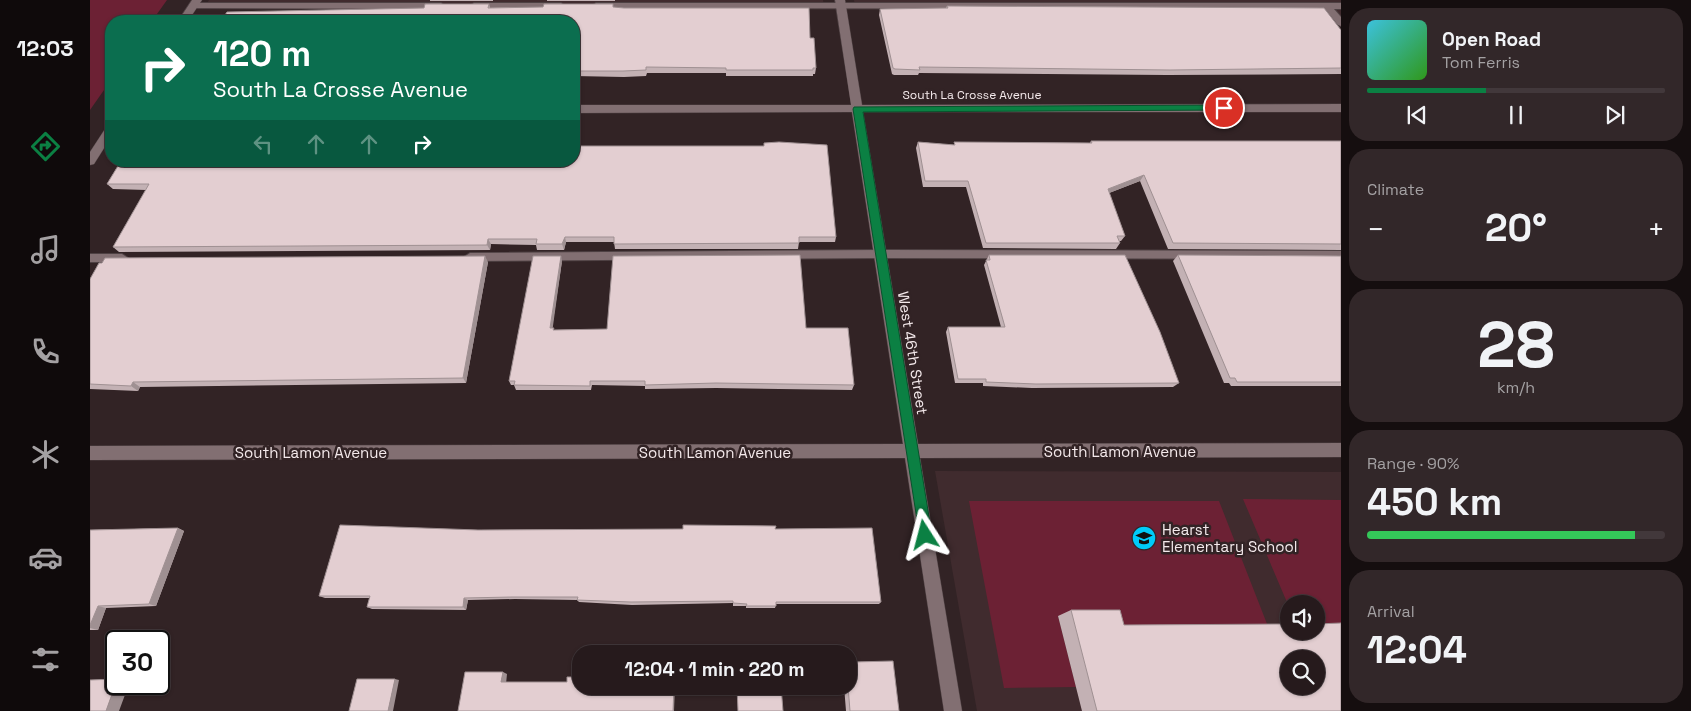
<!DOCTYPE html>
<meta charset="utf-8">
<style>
:root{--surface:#261a1c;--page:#322729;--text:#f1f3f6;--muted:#a4a1a3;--line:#42383b;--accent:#0b8043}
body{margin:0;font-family:"Space Grotesk",sans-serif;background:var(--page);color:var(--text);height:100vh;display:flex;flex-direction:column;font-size:19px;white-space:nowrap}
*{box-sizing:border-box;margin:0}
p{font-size:16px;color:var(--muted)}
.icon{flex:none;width:28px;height:28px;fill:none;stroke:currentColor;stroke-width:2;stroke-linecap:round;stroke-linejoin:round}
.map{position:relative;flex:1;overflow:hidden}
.drawer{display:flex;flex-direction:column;gap:8px;padding:8px;background:#150e0f;width:350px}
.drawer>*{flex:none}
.top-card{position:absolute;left:15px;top:15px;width:475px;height:152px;border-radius:20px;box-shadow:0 1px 4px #0004,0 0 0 1px var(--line);background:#0b6e4f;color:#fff;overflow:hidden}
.buttons{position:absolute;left:1190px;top:595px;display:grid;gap:10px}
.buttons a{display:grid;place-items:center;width:45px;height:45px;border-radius:50%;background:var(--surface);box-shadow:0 1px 4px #0004,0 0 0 1px var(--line);font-size:25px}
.speed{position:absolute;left:15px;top:630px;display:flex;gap:10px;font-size:25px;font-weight:700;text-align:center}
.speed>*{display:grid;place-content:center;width:65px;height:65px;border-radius:50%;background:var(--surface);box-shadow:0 1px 4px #0004,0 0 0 1px var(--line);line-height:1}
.speed .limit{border:2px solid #111;border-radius:8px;background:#fff;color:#111}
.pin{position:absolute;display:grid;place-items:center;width:42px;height:42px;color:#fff;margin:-21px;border:2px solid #fff;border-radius:50%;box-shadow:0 1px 5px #0007}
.me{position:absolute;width:55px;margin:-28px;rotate:351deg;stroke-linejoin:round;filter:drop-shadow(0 0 4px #0008)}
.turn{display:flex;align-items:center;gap:18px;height:105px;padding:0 25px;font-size:22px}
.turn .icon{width:65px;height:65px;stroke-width:2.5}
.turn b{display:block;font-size:35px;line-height:42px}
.lanes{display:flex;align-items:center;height:48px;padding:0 25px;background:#0003;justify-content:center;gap:25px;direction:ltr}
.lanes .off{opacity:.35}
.big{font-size:38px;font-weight:800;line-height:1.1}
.drawer .card{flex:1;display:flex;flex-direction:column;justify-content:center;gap:8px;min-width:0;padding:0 18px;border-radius:20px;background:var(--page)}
.drawer .dial{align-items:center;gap:0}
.dial b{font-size:65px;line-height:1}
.song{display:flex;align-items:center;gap:15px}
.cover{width:60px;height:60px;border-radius:8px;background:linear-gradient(135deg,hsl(190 70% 55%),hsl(110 70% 35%))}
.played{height:5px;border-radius:2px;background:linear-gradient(90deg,var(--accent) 40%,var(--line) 40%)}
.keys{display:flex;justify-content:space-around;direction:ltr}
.heat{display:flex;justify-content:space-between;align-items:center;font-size:28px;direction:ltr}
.charge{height:8px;border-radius:4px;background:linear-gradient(90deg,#34c759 90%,var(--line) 0)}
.trip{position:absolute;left:482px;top:645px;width:285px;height:50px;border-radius:20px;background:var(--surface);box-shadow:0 1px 4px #0004,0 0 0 1px var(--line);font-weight:800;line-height:50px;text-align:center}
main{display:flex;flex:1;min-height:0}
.tabs{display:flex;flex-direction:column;width:90px;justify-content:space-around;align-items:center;background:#0f0a0b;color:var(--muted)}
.tabs .icon{width:35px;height:35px}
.tabs .active{color:var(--accent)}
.tabs b{font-size:22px;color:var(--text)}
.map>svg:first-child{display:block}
.built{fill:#402b2e;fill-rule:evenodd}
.green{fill:#6c2134}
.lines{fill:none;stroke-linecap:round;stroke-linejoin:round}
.service-casing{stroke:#4e4143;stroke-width:2}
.minor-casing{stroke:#4e4143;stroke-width:1}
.service{fill:#826f72;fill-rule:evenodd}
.minor{fill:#826f72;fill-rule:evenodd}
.wall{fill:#c3b1b4}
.shaded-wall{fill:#9f9092}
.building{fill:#e3ced1;stroke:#9f9092;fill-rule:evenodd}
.route{fill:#0b8043;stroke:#07532c}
.labels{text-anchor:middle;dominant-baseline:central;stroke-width:5;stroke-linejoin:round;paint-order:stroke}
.far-street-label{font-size:12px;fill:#f4e9eb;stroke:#322325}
.street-label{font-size:15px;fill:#f4e9eb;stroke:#322325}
.poi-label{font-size:15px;fill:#f4e9eb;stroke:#322325;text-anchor:start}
</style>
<main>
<nav class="tabs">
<b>12:03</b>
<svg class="icon active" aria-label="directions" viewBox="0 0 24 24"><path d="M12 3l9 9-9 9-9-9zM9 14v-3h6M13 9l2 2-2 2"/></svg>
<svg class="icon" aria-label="music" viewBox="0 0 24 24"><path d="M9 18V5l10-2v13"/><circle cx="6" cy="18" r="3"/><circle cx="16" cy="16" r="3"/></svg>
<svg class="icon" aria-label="phone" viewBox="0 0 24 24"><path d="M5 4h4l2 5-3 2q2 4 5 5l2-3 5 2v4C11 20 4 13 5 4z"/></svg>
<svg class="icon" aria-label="climate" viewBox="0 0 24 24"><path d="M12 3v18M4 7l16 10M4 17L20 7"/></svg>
<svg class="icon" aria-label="car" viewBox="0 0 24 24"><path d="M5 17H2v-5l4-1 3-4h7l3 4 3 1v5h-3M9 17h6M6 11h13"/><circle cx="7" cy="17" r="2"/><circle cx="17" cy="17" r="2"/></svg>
<svg class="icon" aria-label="filters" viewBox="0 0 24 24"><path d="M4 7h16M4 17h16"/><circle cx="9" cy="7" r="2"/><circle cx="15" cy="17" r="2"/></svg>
</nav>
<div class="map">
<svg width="1251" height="711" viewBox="0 0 1251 711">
<rect width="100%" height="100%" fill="#322325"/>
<path class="built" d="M119,0h614l1,6h-619z
M764,0h487v23l-14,-17h-472z
M845,471l406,1v239h-364zM1199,604h27v27h-27zM1199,659h27v27h-27z"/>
<path class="green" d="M0,0h77l-15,21h-41v59l-21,30z
M1153,499l98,1v129h-25v-25h-27v3z
M879,501h250l50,128 -161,1 -50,-14 18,71 -72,1z"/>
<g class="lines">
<g class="service-casing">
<path id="service" d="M103,3h248l4,3 -4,3 -251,-1v-4z
M471,3l4,3 -1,2 -90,1 -4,-3 4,-3z
M506,3h745v6h-7l7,8v9l-3,-1 -13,-16 -732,-1 -1,-2z
M791,250l460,1v8l-460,-1 -411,3 -6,-4 6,-4z
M0,254h32l6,4 -6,4h-32z"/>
</g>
<g class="minor-casing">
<path id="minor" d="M102,0h10l-14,21h-10z
M745,0h10l17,105 479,-1v8h-478l55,332 423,-1v14l-421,1 42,253h-18l-39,-253 -815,2v-14l813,-2 -51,-332 -278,1v-8h277z
M21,125v12l-17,27 -4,1v-13l17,-26z"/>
</g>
<use href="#service" class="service"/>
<use href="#minor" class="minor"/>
</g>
<path class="wall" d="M340,0h63v1h-63z
M457,0h68v1h-68z
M399,4l1,4 123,-1 197,31 6,30 -1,6h-2v2h-87v-3h-79l-1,3 -22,1 -50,-1v-55l-150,-13z
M857,6l394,24v44l-174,1 -248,-2 -1,2h-24l-2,-1 -13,-59 1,-6 66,-1z
M1001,141h250v109l-173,-1 -28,-68 -31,12 16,43 -4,5h-2l1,2 -4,6 -133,-1 -17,-61h-43l-7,-39 2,-6 36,3v-3l136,1z
M31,161l715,76 -1,5h-36l-1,7h-183l-1,-7h-48l-2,8h-27l-1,-5 -45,-1 -1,6 -371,2 -6,-5 33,-57 -33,-1 -6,-5z
M899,255l190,128 -6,4 -141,1 -49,-2v-3h-28l-9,-51 2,-5h53l-17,-62z
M1088,255l163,1v130h-110l-2,-3h-5l-51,-122z
M472,261l-10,67 2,2 252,-2 48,57 -2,5 -136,-2 -71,1v-3l-53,-1 -1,5h-75l-2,-5h-3l-2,-4z
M398,262l-22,121 -326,4 -2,4 -48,-2v-110z
M88,528l6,3 -28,75 -50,2 -8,22h-8v-100z
M685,529l106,73 -2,2h-103l-1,4h-29v-2h-13v-3l-101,2 -53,-3 -2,-2 -62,-1 -47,1 -2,10 -94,-1 -5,-2 3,-9h-45l-6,-2 159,-66z
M981,610l53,15 217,86h-259l-24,-95z
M763,662l46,49h-53l-2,-25h5v-21z"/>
<path class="shaded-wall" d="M1054,175l-4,6 -36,14 4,-6z
M475,237l1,5 -2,8 -2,-6z
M398,239l3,5 -1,6 -3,-5z
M395,256l3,6 -22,121 -3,-5z
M471,256l1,5 -10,72 -2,-5z
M43,382l7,5 -2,4 -7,-5z
M88,528l6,3 -28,75 -7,-2z
M374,598l4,2 -2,10 -3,-3z
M8,606l8,2 -8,22 -8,-2v-3z
M413,672l4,2 -1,10 -5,-2z
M305,679l4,1 -6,31h-5z
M26,684h13l-10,27h-13z
M584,686h1l-1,25h-1z"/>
<path class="building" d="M335,4h64l-1,4 55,-1 1,-3h69v3l11,1h185l1,30h4l2,30h-3v2h-87v-2l-80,-1v3l-23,1h-49v-50h-353l6,-9 197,-4z
M857,6l377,2 17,22v38l-171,2 -251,-3 1,3 -25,-1 -2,-1 -13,-59 68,-1z
M1001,141h250v103l-168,-1 -29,-68 -36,14 17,47h-8l3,7h-134l-18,-62h-43l-7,-39 37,3 -1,-3 138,1z
M689,142l48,3 9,92h-37v6l-185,1v-7h-49l-3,7h-26l1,-5h-49l-1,6 -374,2 36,-63h-42l14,-23h453v-15h190v-3z
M710,255l6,73h42l6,57 -138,-2 -71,2v-4h-55v5l-76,-1 1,-4h-6l24,-125h28l-11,72h4l-1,2 54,-1 6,-73z
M899,255h136l35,77 19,51 -143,1 -50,-2v-3h-28l-10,-52h57l-19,-67h4z
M1088,255l163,1v126h-104l-2,-4h-5z
M395,256l-22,122 -330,4 -2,4 -41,-2v-105l9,-16h3l3,-5z
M250,525l138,5 205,-1v-4l93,1 -1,3 97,-1 9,74h-105v4h-30l1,-2 -14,-1v-2l-102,1 -54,-2 1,-3h-66l-48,1 -1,9h-96l3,-11h-51z
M88,528l-29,76 -51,2 -8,19v-95z
M981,610h49l4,15 165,-1v7h27v-7l25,-1v88h-244zM1199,659h27v27h-27z
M803,661l6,50h-49l-2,-25h1v-16h4v-8z
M375,672h38l-2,10h66v-5h14v9h93l-1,25h-215z
M26,679v4l-10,28h-16v-31z
M267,679h38l-7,32h-39z
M647,686h44l2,25h-45z"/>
<path class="route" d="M1134,105l3,1v4l-364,2 69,423 -2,4 -5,2 -5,-2 -67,-430 1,-2z"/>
<defs>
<g id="school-disc" transform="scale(1.25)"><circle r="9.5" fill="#00cbf9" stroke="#322325"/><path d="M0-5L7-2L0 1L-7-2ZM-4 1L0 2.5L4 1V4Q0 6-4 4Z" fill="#111"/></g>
</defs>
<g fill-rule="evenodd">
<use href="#school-disc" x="1054" y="538"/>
</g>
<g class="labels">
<g class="far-street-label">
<text x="882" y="95">South La Crosse Avenue</text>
</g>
<g class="street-label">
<text transform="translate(823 353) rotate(81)">West 46th Street</text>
<text x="1030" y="451">South Lamon Avenue</text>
<text x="221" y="452">South Lamon Avenue</text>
<text x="625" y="452">South Lamon Avenue</text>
</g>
<g class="poi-label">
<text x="1072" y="529">Hearst<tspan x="1072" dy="17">Elementary School</tspan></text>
</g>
</g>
</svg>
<div class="buttons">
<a><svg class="icon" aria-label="sound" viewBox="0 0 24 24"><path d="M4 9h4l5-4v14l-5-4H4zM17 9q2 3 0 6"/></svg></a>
<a><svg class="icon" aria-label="search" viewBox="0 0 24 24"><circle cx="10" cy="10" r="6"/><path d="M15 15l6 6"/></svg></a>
</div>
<div class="speed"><div class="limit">30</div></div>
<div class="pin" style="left:1134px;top:108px;background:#d93025"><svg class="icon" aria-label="arrive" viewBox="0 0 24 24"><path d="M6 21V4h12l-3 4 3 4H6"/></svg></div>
<svg class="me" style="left:835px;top:535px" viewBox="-20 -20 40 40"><path d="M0-17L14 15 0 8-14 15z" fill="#0b8043" stroke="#fff" stroke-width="4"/></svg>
<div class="trip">12:04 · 1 min · 220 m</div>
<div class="top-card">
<div class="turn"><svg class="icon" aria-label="right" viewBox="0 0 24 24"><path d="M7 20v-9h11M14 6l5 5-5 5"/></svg><div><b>120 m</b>South La Crosse Avenue</div></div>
<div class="lanes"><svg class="icon off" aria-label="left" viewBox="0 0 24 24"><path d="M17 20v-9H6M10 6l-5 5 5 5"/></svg><svg class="icon off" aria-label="ahead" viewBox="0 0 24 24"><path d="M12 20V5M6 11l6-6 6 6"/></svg><svg class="icon off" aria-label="ahead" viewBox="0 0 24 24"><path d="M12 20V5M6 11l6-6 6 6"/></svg><svg class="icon" aria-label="right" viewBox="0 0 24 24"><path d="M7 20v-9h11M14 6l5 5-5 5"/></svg></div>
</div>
</div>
<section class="drawer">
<div class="card">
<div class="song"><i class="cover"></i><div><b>Open Road</b><p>Tom Ferris</p></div></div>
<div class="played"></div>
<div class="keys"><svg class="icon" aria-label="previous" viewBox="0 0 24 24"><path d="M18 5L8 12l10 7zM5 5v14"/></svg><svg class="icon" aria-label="pause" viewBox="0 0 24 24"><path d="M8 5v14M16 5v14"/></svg><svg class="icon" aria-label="next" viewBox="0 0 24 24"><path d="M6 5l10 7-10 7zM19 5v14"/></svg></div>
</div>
<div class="card"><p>Climate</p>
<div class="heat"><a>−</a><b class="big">20°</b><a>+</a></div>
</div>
<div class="card dial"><b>28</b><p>km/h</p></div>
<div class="card"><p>Range · 90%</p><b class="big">450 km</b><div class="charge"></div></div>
<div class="card"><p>Arrival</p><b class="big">12:04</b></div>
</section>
</main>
